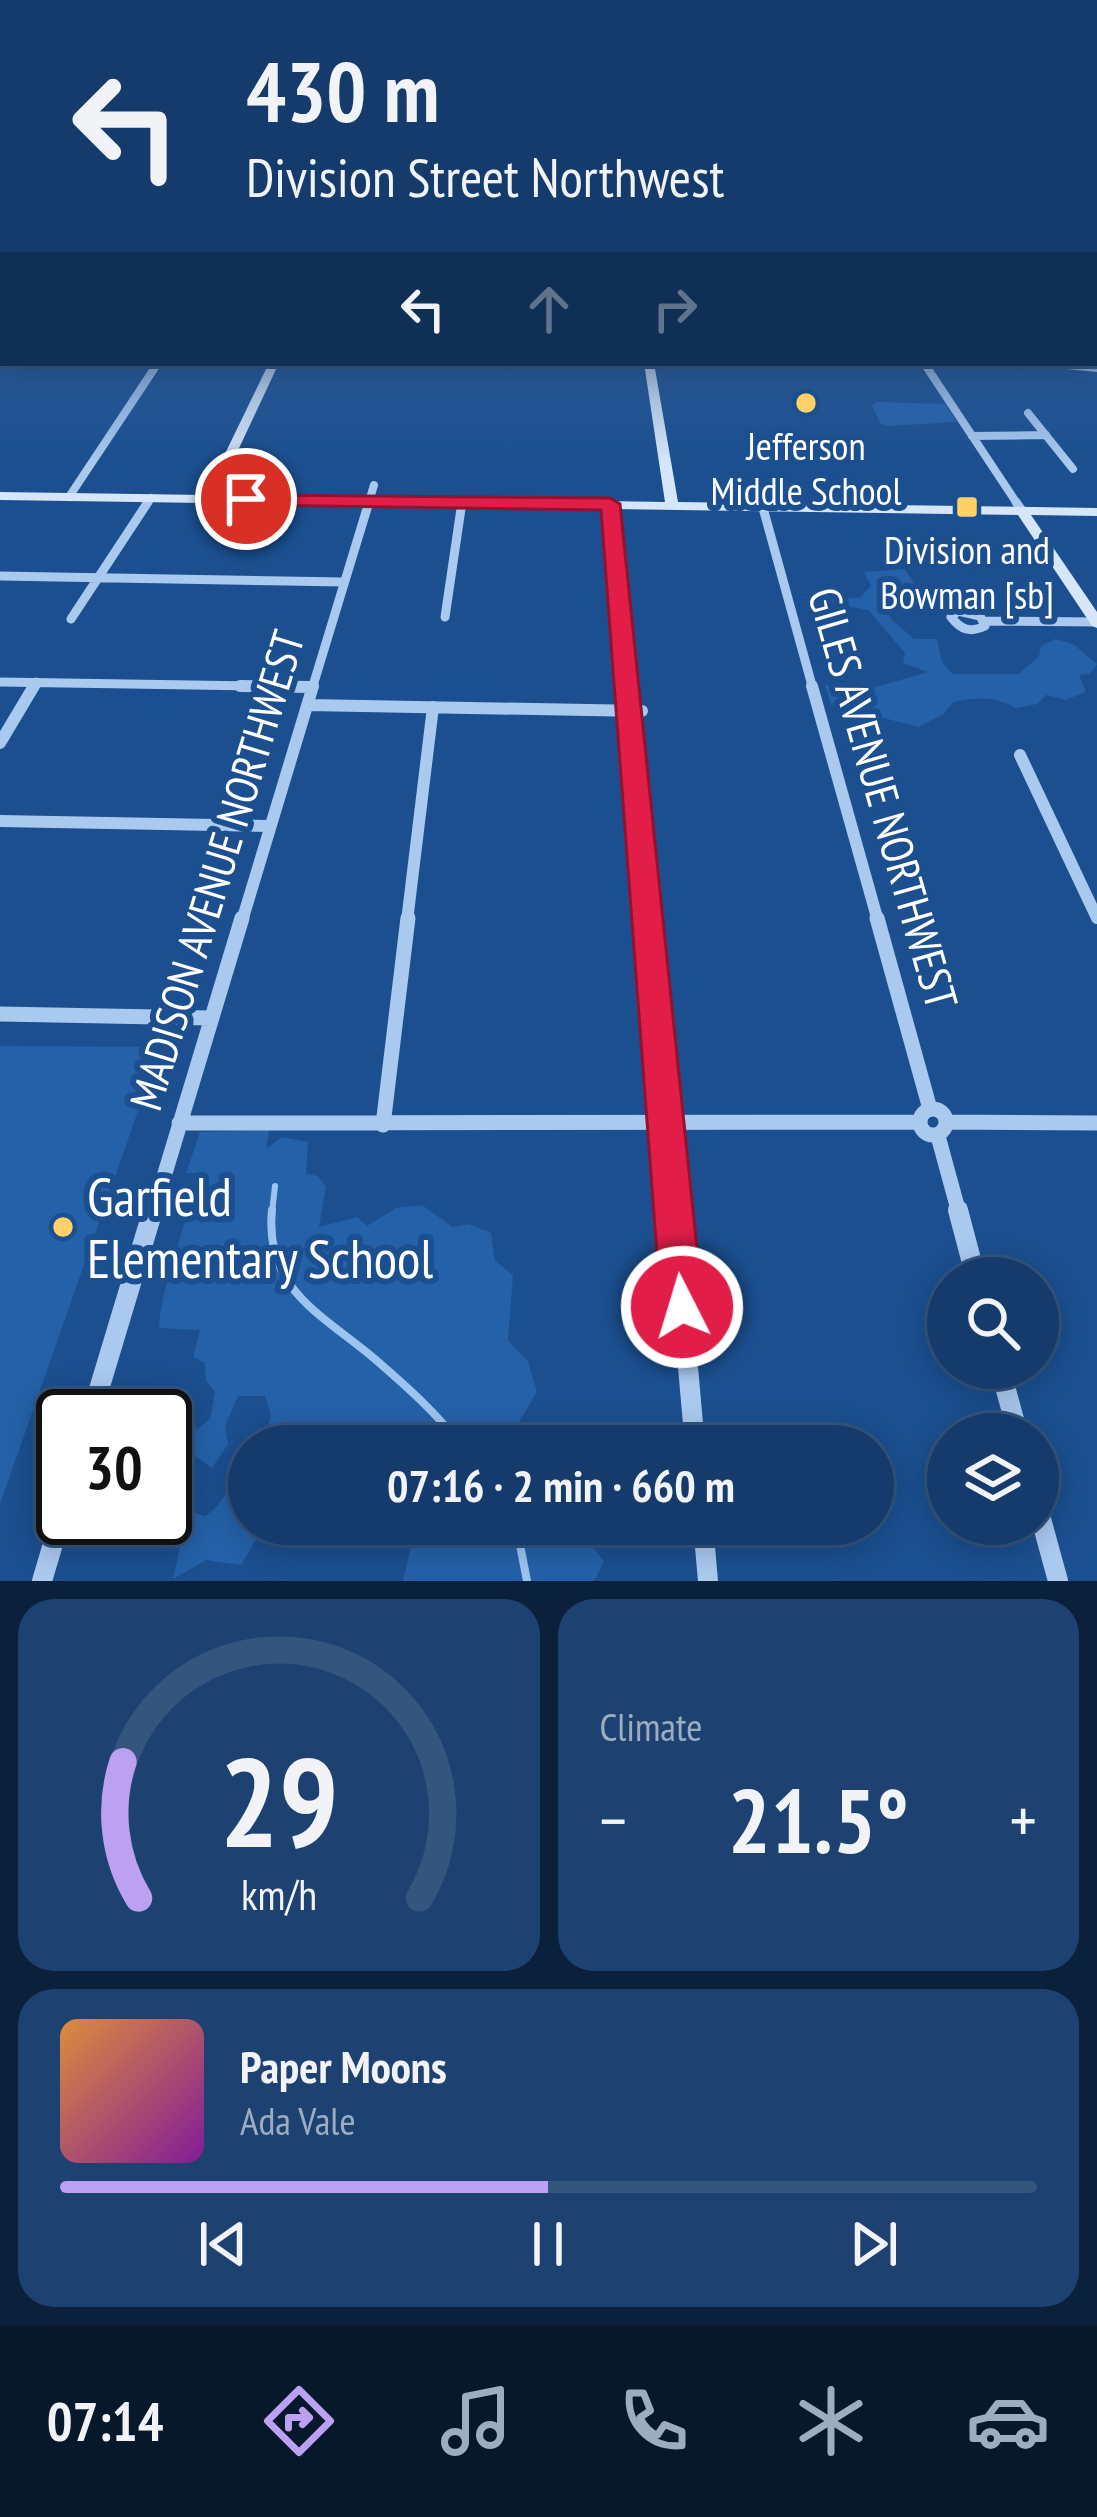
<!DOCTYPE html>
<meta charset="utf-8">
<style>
:root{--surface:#143b6b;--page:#1d4271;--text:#f1f3f6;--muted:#9dadc1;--line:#33557e;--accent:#bca0f2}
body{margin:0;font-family:"PT Sans Narrow",sans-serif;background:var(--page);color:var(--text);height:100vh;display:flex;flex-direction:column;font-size:45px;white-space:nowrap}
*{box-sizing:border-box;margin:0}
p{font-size:39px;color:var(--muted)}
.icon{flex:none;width:66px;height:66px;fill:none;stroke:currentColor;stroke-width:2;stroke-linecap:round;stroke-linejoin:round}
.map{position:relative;height:1581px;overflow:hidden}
.details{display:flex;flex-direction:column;gap:18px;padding:18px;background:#0b203b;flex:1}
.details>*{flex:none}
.guide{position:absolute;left:0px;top:0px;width:1098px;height:366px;box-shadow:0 6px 30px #0003,0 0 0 3px var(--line);background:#143b6b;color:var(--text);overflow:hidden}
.buttons{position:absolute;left:927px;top:1257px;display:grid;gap:24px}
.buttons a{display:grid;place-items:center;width:132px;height:132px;border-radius:50%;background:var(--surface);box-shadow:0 6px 30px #0003,0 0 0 3px var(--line);font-size:60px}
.speed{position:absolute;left:36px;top:1389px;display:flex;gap:24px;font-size:60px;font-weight:700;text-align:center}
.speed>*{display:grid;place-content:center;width:156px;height:156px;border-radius:50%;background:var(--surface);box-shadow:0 6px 30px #0003,0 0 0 3px var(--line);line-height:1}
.speed .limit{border:6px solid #111;border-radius:18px;background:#fff;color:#111}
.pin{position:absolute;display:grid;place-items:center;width:102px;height:102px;color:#fff;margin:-51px;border:6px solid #fff;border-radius:50%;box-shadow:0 3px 12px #0007}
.me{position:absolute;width:132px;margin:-66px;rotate:355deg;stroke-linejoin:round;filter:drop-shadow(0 0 9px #0008)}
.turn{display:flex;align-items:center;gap:42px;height:252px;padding:0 48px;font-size:54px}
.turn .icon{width:156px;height:156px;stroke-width:2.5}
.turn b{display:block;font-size:84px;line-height:102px}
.lanes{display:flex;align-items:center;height:114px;padding:0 48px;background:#0003;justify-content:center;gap:60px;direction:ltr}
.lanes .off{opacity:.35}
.big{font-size:90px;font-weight:700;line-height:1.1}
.details .card{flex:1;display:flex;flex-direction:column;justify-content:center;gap:18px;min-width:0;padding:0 42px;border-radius:36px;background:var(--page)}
.details .dial{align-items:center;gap:0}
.dial svg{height:312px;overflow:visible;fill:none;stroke:var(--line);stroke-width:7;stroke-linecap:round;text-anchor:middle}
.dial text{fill:var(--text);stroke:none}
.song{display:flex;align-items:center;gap:36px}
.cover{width:144px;height:144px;border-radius:18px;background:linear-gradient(135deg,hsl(30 70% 55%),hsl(290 70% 35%))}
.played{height:12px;border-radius:6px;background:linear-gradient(90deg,var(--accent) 50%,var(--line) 50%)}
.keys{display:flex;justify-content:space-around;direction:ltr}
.heat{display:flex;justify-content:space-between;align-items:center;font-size:66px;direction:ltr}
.details .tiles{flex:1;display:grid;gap:18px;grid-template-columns:1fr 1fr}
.card:last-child{grid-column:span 2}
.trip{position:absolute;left:228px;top:1425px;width:666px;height:120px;border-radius:60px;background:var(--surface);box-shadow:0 6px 30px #0003,0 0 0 3px var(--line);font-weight:700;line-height:120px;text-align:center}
.dock{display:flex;height:192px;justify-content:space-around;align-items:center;background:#08182b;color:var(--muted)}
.dock .icon{width:84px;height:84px}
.dock .selected{color:var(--accent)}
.dock b{font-size:54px;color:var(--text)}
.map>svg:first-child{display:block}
.green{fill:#2461a8}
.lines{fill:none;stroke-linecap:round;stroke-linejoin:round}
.stream-far1{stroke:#9cc4f0;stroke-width:6}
.stream{stroke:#9cc4f0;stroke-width:8}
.street-far4{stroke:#a9c9ee;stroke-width:8}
.street-far3{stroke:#a9c9ee;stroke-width:9}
.street-far2{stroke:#a9c9ee;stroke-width:12}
.street-far1{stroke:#a9c9ee;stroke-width:15}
.street{stroke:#a9c9ee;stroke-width:20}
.secondary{fill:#d6e6fa;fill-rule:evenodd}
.route{fill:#e11d48;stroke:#92132f;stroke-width:3}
.poi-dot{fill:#ffd166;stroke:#1b4f8f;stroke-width:4.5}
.labels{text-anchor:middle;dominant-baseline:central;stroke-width:12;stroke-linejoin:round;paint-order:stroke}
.far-poi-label{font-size:39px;fill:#fff;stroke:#1b4f8f}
.street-label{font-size:45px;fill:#fff;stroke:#1b4f8f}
.near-poi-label{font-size:54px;fill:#fff;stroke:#1b4f8f;text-anchor:start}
</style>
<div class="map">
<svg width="1097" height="1581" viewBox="0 0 1097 1581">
<rect width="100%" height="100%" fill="#1b4f8f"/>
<path class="green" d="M878,402l67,2 12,18 -70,4 -7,-3 -8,-18z
M905,569l26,41 -42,2 1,6 24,21h23l5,23 11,12h66l20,-18 2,-10 14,-7 18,5 24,20 -7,10 -11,1 7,17 -21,8 -19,-5 -9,9 -21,4c-22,-12 -38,-11 -63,-6l-9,12 -26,13 -34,-9 -15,4 -38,-18 -6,-19 51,2 52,-15 -25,-9 2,-10 -37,-43 -70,-13 61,1 12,-12 -7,-14z
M0,1046l149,1 8,10 -157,447z
M269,1130l-3,19 16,-12 26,5 -2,32 12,2 8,11 -7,40 38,-10 10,9 29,-18 26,-3 31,22 16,-3 22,9 4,28 18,14 -5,66 20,20 9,31 -21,35 23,19h-276l8,-31 -6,-19h-27l-13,30 3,18 -16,24 -18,-13 -25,-8v-19l25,-17 2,19 14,-11 5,-27 -9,-12 -1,-17 -12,-6 7,-27 -41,-2c3,-52 30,-99 34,-151l11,-4h-18l14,-41z
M249,1467v57h16l-24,41 -35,-5 -33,19 8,-36 -6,-8 -27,14 11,-31h6v-7l8,-4 32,9c21,-13 24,-36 44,-49z
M402,1524h187l-7,7 22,31 -10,19h-191l8,-34z"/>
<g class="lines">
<path class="stream-far1" d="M272,1213l3,-27"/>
<path class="stream" d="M272,1210c-8,81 53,106 104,150 30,26 62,54 85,86
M516,1524l11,57"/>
<path class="street-far4" d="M924,363l94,142
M1047,363l50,5
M1028,413l45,56
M972,436l74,-1
M69,497l89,-134
M146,505l5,-7
M368,505l6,-20"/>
<path class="street-far3" d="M1016,502l7,10
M611,504l16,185
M763,508l50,181
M0,576l344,6
M958,611l22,5 5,10c-15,7 -24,4 -34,-9z
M445,617l17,-115
M71,619l77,-117
M984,621l113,1
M0,682l313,5
M32,689l4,-7
M312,689l57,-187"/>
<path class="street-far2" d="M240,686l73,1
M627,686l21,235
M812,686l66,235
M308,705l334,6
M0,743l34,-57
M1020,755l77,163
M0,821l268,5
M242,921l71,-235
M407,921l26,-214"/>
<path class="street-far1" d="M648,918l26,295
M877,918l53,191
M0,1014l211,4
M920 1122a13 13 0 1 1 26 0a13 13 0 1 1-26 0Z
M946,1122l151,1
M179,1123l741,-1
M383,1125l25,-207
M938,1136l21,77
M153,1213l89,-295"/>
<path class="street" d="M674,1210l21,236
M958,1210l18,68
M1000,1368l18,66
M91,1416l62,-206
M1038,1508l20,73
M703,1524l5,57
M42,1581l21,-71"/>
<path class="secondary" d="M3,259v7l-3,1v-7z
M269,363h10l-62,132 448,7 -21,-139h10l24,139 419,6v8l-66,-1 66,97v16l-5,-2 -74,-111 -1018,-15v-8l205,3z"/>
</g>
<linearGradient id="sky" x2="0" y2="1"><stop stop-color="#0f2b4f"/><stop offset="0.52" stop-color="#39639b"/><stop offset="1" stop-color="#39639b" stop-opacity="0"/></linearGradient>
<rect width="1097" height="463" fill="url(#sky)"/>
<path class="route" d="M239,495l371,3 10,6 83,803 -6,14 -15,7 -14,-7 -7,-14 -60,-797 -355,-5 -7,-2z"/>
<g class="poi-dot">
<circle cx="806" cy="403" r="12"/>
<rect x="955" y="495" width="24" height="24" rx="6"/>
<circle cx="63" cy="1227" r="12"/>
</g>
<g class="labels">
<g class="far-poi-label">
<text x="806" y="445">Jefferson<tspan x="806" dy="45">Middle School</tspan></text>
<text x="967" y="549">Division and<tspan x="967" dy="45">Bowman [sb]</tspan></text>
</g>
<g class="street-label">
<text transform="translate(884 798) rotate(74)">GILES AVENUE NORTHWEST</text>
<text transform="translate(216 870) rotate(-73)">MADISON AVENUE NORTHWEST</text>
</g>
<g class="near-poi-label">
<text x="87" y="1196">Garfield<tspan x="87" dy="62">Elementary School</tspan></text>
</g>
</g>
</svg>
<div class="buttons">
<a><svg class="icon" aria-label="search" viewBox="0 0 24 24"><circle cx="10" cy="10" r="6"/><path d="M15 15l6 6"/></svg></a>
<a><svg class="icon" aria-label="layers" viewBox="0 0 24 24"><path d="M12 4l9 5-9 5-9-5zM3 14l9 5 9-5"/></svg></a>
</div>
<div class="speed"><div class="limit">30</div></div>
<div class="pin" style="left:246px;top:499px;background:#d93025"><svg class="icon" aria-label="arrive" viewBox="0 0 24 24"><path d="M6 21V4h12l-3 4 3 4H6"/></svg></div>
<svg class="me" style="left:682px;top:1307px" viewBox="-20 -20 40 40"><circle r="17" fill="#e11d48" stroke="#fff" stroke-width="3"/><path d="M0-11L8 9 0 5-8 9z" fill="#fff"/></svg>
<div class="trip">07:16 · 2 min · 660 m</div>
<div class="guide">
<div class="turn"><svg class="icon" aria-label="left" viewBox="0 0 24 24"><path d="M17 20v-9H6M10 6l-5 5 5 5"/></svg><div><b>430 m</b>Division Street Northwest</div></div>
<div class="lanes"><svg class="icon" aria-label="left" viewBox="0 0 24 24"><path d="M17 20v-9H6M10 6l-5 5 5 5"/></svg><svg class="icon off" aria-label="ahead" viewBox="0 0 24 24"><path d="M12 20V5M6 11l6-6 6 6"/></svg><svg class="icon off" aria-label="right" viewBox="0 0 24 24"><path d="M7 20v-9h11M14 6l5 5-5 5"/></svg></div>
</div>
</div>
<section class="details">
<div class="tiles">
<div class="card dial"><svg viewBox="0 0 100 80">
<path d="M14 69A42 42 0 1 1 86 69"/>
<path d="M14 69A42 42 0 0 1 10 34" stroke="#bca0f2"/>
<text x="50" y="56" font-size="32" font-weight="700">29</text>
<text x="50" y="72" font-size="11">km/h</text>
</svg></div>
<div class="card"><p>Climate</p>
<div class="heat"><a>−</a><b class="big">21.5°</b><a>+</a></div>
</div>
<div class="card">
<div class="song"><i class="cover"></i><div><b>Paper Moons</b><p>Ada Vale</p></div></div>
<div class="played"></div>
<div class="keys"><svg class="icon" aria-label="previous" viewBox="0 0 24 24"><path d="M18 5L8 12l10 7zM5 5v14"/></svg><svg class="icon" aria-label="pause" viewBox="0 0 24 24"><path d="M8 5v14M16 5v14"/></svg><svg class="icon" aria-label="next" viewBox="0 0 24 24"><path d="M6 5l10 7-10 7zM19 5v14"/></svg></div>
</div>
</div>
</section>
<nav class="dock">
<b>07:14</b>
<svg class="icon selected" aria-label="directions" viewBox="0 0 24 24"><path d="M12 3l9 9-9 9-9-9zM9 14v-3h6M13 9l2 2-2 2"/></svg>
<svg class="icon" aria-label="music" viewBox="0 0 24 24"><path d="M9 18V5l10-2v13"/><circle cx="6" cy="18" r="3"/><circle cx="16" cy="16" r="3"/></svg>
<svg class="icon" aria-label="phone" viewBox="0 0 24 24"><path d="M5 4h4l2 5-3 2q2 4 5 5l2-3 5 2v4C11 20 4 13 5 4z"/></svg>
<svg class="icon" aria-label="climate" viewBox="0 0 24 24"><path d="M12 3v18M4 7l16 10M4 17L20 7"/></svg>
<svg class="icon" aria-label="car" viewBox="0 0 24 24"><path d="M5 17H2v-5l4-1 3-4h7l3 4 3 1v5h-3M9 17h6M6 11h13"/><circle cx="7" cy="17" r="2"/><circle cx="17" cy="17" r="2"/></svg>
</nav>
